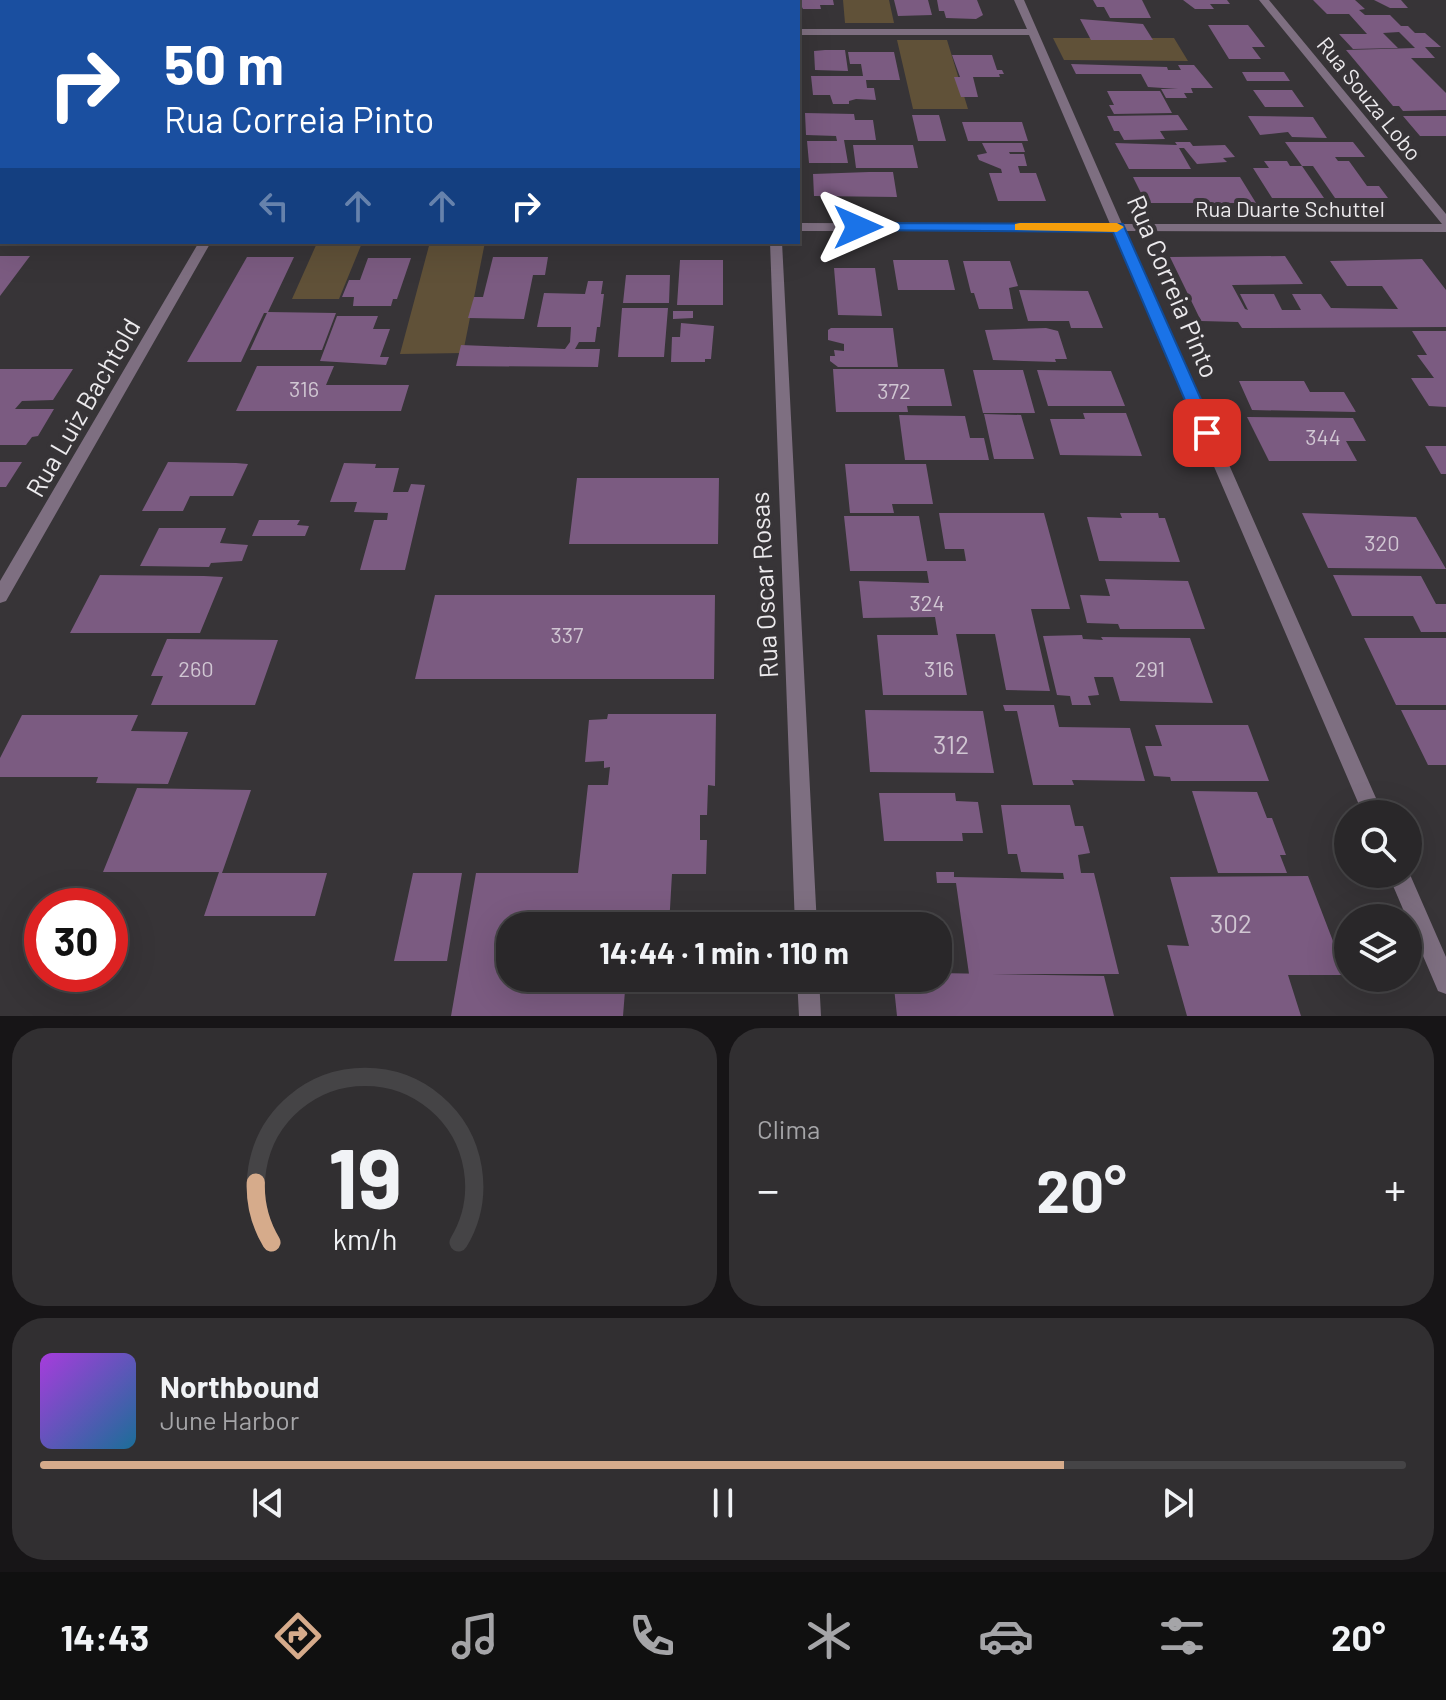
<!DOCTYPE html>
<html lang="pt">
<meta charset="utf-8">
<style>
:root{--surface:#292729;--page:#312f31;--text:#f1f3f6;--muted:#a5a5a8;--line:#454446;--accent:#d6ab8b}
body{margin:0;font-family:Barlow,sans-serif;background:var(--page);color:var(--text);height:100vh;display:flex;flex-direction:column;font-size:30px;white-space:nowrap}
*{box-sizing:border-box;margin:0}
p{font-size:26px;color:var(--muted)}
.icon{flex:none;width:44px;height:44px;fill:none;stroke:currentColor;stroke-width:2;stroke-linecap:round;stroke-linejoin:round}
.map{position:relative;height:1016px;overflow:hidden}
.sheet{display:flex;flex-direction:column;gap:12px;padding:12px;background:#171517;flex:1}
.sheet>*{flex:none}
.guide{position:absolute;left:0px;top:0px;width:800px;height:244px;box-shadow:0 8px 32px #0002,0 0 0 2px var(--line);background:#1a4fa0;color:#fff;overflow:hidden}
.fabs{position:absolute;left:1334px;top:800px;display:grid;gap:16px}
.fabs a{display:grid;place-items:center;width:88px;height:88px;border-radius:50%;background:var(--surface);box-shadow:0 8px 32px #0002,0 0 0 2px var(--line);font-size:40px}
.speed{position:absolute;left:24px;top:888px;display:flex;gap:16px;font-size:40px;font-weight:700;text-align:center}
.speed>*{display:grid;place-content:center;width:104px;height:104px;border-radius:50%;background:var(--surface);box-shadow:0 8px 32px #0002,0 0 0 2px var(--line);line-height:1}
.speed .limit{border:12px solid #d22;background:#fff;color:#111}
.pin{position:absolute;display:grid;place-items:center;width:68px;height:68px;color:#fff;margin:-34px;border-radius:16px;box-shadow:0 4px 12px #0006}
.me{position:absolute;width:88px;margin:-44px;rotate:90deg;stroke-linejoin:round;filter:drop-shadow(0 0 6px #0008)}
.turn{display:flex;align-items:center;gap:28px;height:168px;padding:0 32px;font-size:36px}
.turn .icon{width:104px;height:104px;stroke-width:2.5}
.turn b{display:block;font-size:56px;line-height:68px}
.lanes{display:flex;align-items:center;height:76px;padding:0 32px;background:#0003;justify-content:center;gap:40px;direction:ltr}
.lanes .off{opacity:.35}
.big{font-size:60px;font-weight:700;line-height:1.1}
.sheet .tile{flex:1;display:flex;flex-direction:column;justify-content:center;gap:12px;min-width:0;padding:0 28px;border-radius:32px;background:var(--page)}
.sheet .dial{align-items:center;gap:0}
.dial svg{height:208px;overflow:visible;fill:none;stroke:var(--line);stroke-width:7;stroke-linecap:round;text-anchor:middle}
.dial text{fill:var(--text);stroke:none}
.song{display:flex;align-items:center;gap:24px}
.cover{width:96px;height:96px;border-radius:12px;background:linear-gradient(135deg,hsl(280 70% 55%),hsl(200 70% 35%))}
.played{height:8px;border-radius:4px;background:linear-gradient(90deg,var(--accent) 75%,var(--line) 75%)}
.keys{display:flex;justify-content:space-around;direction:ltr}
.heat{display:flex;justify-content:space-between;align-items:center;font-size:44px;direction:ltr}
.sheet .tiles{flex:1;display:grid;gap:12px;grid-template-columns:1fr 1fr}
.tile:last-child{grid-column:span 2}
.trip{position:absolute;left:496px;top:912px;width:456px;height:80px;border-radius:32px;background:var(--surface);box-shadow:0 8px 32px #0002,0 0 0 2px var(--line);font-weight:700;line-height:80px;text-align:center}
.dock{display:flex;height:128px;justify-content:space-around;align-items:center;background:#101010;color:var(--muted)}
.dock .icon{width:56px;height:56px}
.dock .active{color:var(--accent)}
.dock b{font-size:36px;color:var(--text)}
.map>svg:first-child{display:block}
.green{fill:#605138}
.building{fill:#7b5b81}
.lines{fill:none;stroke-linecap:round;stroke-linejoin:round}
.minor{fill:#7e6f81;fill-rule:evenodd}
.route{fill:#1a73e8;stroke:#114b97;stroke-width:2}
.slow{fill:#f59e0b}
.labels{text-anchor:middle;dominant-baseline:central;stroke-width:8;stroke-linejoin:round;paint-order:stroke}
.far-street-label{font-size:22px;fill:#eceaed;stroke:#373437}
.number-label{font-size:22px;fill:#d0c6d2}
.street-label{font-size:26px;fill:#eceaed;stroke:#373437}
.near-number-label{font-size:26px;fill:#d0c6d2}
</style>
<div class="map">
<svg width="1446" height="1016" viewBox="0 0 1446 1016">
<rect width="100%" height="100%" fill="#373437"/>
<path class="green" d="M843,0h46l5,23h-49z
M1053,38h121l14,23 -124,-1z
M897,40h50l21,69h-55z
M430,242h55l-22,111 -63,1z
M317,243h45l-23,56h-47z"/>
<path class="building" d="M798,0h35l1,5h-14l1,4h-18z
M894,0h34l4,15 -34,1z
M937,0h40l6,15 -7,4 -30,-1 -2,-7h-5z
M1093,0h49l9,18h-41l-6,-11h-7z
M1183,0h44l3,4h-20l4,5h-19z
M1313,0h42l10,9 -6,1 6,5h25l11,11h7l7,7h10l16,14h-16l10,11h-24l35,35v17l-43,1 -4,-5h-6l-47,-56 69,-2 -16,-16 -16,1 15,15 -45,1 -14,-15h28l-18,-20h-22z
M1374,0h27l7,8h-18z
M1080,19l63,5 10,16h-62z
M1208,25h40l17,22h-13l9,12h-32z
M825,50h20l3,21 -33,-1 -1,-19z
M848,52h46l6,28h-34l1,8h7l2,12 -20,-1 -7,2v3h-16l-3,-9h-17l-2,-19h52l-2,-12h-11z
M952,55h40l5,15h5l2,4h-5l1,3h-27l5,20h-17l-7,-20h6z
M1071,64l96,3 1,3h13l-3,-5h16l19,23h-22l2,5h-9l3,5h-21l-5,-9h17l-30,-2 -7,-13h-65z
M1242,72h42l6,9h-43z
M1253,90h39l12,17h-39z
M1107,91h53l12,22 -58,1 -5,-9h5z
M805,113l49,1 1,6h18l3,20h-32l4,23h-39l-2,-22h30l-1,-5 -30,-1z
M912,115h27l7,26h-28z
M1178,115l10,15 -28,1 5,8 -41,1 -5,-9h-5l-7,-15z
M1248,116l65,1 14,21 -35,-1 -4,-5 -28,3z
M1403,116h43v20h-26z
M962,122h60l6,19h-60z
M1175,142h15l3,4 32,-1 10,12 -12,1 4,4 -30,2 -13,-16h-5l12,21h-62l-14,-26 62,2z
M1285,142h68l12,15h-30l3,4h11l18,25h12l9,12h-53l-22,-32h-11z
M982,143h40l3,9h-16l1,2h14l3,12h-9l2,7h16l10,28h-48l-9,-28h13l-1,-4 -22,-9 -2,-5 10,-2z
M853,145h60l5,23h-62z
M1264,161h23l3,5h12l22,32h-52l-19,-30h16z
M869,172h24l4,25 -83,-1 -1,-22z
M1133,177h107l16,26h-110z
M0,256h30l-30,40z
M1285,256l18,28 -71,1 13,24 3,1 -8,-16h34l8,16h19l-9,-16h29l10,14 67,1 -16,-23h-35l-17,-25 92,-2 24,31v37l-196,1h-8l-4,-6 -37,-1 -31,-64z
M247,257h47l-26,55 68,1 -14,37h-72l17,-37h-3l-23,49h-54z
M493,257h55l-3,18h-12l-9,44 -56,-1 6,-21h9z
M368,258h43l-14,41h-4l-2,7h-38l1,-9h-12l7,-17h11z
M680,260h43v45h-46z
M893,260h55l7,30h-57z
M963,261h47l8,25 -9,2 4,21h-34l-5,-16h-3z
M834,268h41l7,48 -44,-1z
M626,275h44l-1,28h-46z
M588,281h15l-2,13h3l-4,33h-3l-2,15h-16l-4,7h25l-2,18 -142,-1 5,-21 104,4 5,-7 1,-15h-34l7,-34 41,1z
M1019,290l69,1 15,37h-32l-2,-7h-41z
M622,308h46l-4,49h-46z
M673,311h20v7l-20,1z
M337,316h41l-5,13h17l-10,28h9l-3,8 -66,-4z
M681,323l33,3 -3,33h-6v3h-34l1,-25h8z
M831,328h62l5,39h-60l-8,-6v-5h5l-1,-6 10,1v-7l-16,-4v-10z
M1046,328l12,3 9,28h-12l1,3 -63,-2 -8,-30z
M1412,331h34v76l-17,-1 -18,-28h23l-17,-23h10z
M257,366h77l-8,19h83l-8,26h-165z
M0,369h73l-20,31 -31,1 -7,8h39l-16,27 -6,1 -6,8h-26z
M833,369h111l8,37h-45l1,6h-72z
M973,370h50l12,43h-52z
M1037,370l74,1 14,35h-77z
M1239,381h65l6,11h34l12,20 -104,-2z
M1083,413h43l16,43 -82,-1 -10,-36h35z
M984,414l37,1 13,44h-40z
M899,415l66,1 5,22h14l5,22h-84z
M1247,417l106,1 13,23h-20l11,20h-88z
M1425,446h21v28h-5z
M0,462h22l-16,25h-6z
M168,462l68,1 12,1 -15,32h-43l-7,15h-41z
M344,463l32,1 -1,4h24l-6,24h15l3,-8 14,1 -20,85h-45l14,-50h13l1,-7 -34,-1 3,-10h-27z
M845,464h81l7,40h-41l2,9h-44z
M577,478h142l-1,66h-149z
M939,513h105l26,96h-39l19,82 -44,-1 -11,-56h-39l11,61h-84l-6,-60h61l-3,-18 -72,1 -4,-37 70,2 -2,-12h-77l-6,-55h75l8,45h39l-2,-12h-19z
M1120,513h38l1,5h6l15,44 -81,-1 -12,-44 35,1z
M1302,513l114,4 30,52 -118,-1z
M259,520h41l-3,5 12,1 -4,10h-53z
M159,528h67l-6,15 28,2 -6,16 -31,2 -2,4 -69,-1z
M100,575l104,1 19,1 -23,56h-130z
M1333,575l88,1 15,28h10v28h-25l-8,-16h-61z
M1105,579l83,2 17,48h-85l-2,-5 -31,-1 -7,-28 30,1z
M435,595h280l-1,84h-299z
M1082,635l1,4 20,1 -2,-3 89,1 23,65 -93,-2 -7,-24h-19l5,18 -11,1 3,9h-19l-2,-9 -13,-1 -14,-59z
M1364,638h82v67h-50z
M167,639l111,1 -23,65h-104l12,-29h-12z
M1003,705h51l5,22 71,1 15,53 -73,-1 2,5h-41l-16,-74h-12z
M865,710l118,1 11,62 -124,-1z
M1401,710h45v55h-18z
M608,714h108l-1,72 -7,-1 -1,30h-7v25h7l-1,34h-34l-3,52h-159v52h116l-3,38h-172l25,-143h102l10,-88h20l2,-18 -6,1v-7l-19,1 4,-42 18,-1z
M22,715h116l-7,16 57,1 -20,52 -72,-1 2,-6h-98v-19z
M1155,725h93l21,56h-98l-1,-4 -16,-1 -9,-30h17z
M137,788l114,2 -29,83h105l-12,43h-111l15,-44h-116z
M1192,791l65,1 10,26h5l14,37h-6l7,18h-69z
M879,793h76l1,8 22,1 5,31h-21l1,8h-79z
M1001,805h69l5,21h8l7,27 -12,2 3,18h13l25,101h-150l-13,-91h-19l-1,-11h18v5l110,2 -1,-6 -42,-1 -4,-18h-9z
M413,873h49l-15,88h-53z
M1308,876l38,99h-58l13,41h-114l-20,-71 22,1 -19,-69z
M938,973l166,3 10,40h-217l-4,-38h45z"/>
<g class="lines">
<path class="minor" d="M13,0h10l-12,2z
M340,0h10l-11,2z
M1014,0h10l98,224h320l-183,-224h10l177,214v18l-320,-1 257,583h-20l-250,-583h-315v-8l312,1 -81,-189h-231v-6h229z
M2,12v7l-2,1v-7z
M0,110h2v6h-2z
M0,221h2v8h-2z
M199,242h12l-205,359 -6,2v-22z
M770,242h12l35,684h-22z
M1408,870l38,87v37l-8,-3 -50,-117h20z
M797,978h22l2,38h-22z"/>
</g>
<path class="route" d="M858,223l265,1 93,209 -9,5 -8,-5 -86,-201 -260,-2v-6z"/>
<path class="slow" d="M1020,223h97l7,4 -7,5 -102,-2v-6z"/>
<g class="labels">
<g class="far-street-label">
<text transform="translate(1370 98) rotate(51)">Rua Souza Lobo</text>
<text x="1290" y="208">Rua Duarte Schuttel</text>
</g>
<g class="number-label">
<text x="304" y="388">316</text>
<text x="894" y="390">372</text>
<text x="1323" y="436">344</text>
<text x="1382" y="542">320</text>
<text x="927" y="602">324</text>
<text x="567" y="634">337</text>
<text x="196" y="668">260</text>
<text x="939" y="668">316</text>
<text x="1150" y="668">291</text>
</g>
<g class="street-label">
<text transform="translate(1174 286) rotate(67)">Rua Correia Pinto</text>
<text transform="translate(82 407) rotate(-60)">Rua Luiz Bachtold</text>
<text transform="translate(763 585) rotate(-93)">Rua Oscar Rosas</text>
</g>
<g class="near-number-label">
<text x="951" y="743">312</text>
<text x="1231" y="922">302</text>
</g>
</g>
</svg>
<div class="fabs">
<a><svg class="icon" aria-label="search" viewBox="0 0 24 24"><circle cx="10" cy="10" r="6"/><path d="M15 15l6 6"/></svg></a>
<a><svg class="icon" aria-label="layers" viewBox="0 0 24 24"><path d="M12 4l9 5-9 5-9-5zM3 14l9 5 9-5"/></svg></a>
</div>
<div class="speed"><div class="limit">30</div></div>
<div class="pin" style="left:1207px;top:433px;background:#d93025"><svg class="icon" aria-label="arrive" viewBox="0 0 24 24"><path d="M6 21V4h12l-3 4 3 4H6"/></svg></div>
<svg class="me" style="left:858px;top:227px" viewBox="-20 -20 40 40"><path d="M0-17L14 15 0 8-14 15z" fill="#1a73e8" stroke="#fff" stroke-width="4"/></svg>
<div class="trip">14:44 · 1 min · 110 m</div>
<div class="guide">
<div class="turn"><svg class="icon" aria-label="right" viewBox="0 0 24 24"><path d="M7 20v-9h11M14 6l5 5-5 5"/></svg><div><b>50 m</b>Rua Correia Pinto</div></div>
<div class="lanes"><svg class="icon off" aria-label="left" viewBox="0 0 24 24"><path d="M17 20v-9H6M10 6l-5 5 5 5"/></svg><svg class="icon off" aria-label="ahead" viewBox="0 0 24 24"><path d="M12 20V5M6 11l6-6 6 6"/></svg><svg class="icon off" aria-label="ahead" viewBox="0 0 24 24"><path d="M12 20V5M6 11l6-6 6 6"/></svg><svg class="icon" aria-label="right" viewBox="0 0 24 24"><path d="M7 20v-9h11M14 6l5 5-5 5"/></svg></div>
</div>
</div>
<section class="sheet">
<div class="tiles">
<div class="tile dial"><svg viewBox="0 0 100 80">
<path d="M14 69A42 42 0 1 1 86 69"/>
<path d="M14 69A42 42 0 0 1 8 46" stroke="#d6ab8b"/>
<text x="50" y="56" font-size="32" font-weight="700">19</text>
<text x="50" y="72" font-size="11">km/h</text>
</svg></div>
<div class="tile"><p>Clima</p>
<div class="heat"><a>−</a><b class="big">20°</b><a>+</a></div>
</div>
<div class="tile">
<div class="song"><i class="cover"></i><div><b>Northbound</b><p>June Harbor</p></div></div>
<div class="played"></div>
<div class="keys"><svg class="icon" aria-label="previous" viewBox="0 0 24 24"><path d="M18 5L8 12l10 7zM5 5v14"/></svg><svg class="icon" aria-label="pause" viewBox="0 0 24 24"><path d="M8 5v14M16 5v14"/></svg><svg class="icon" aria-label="next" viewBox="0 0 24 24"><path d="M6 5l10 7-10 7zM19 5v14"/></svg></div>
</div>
</div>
</section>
<nav class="dock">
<b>14:43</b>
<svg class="icon active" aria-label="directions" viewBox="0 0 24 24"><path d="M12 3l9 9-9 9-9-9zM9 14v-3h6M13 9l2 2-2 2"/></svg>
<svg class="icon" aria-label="music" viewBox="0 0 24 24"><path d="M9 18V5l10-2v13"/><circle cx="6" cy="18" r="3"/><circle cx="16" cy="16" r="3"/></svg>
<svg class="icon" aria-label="phone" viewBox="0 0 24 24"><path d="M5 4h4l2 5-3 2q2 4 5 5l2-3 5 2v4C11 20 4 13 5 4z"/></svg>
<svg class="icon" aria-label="climate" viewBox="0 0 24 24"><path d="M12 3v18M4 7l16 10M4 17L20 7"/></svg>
<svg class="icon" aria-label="car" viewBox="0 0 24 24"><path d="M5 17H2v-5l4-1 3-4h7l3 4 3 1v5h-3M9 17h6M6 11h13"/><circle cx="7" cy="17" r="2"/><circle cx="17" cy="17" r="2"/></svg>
<svg class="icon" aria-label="filters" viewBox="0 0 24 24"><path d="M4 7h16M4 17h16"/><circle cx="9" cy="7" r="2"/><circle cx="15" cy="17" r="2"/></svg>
<b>20°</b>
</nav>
